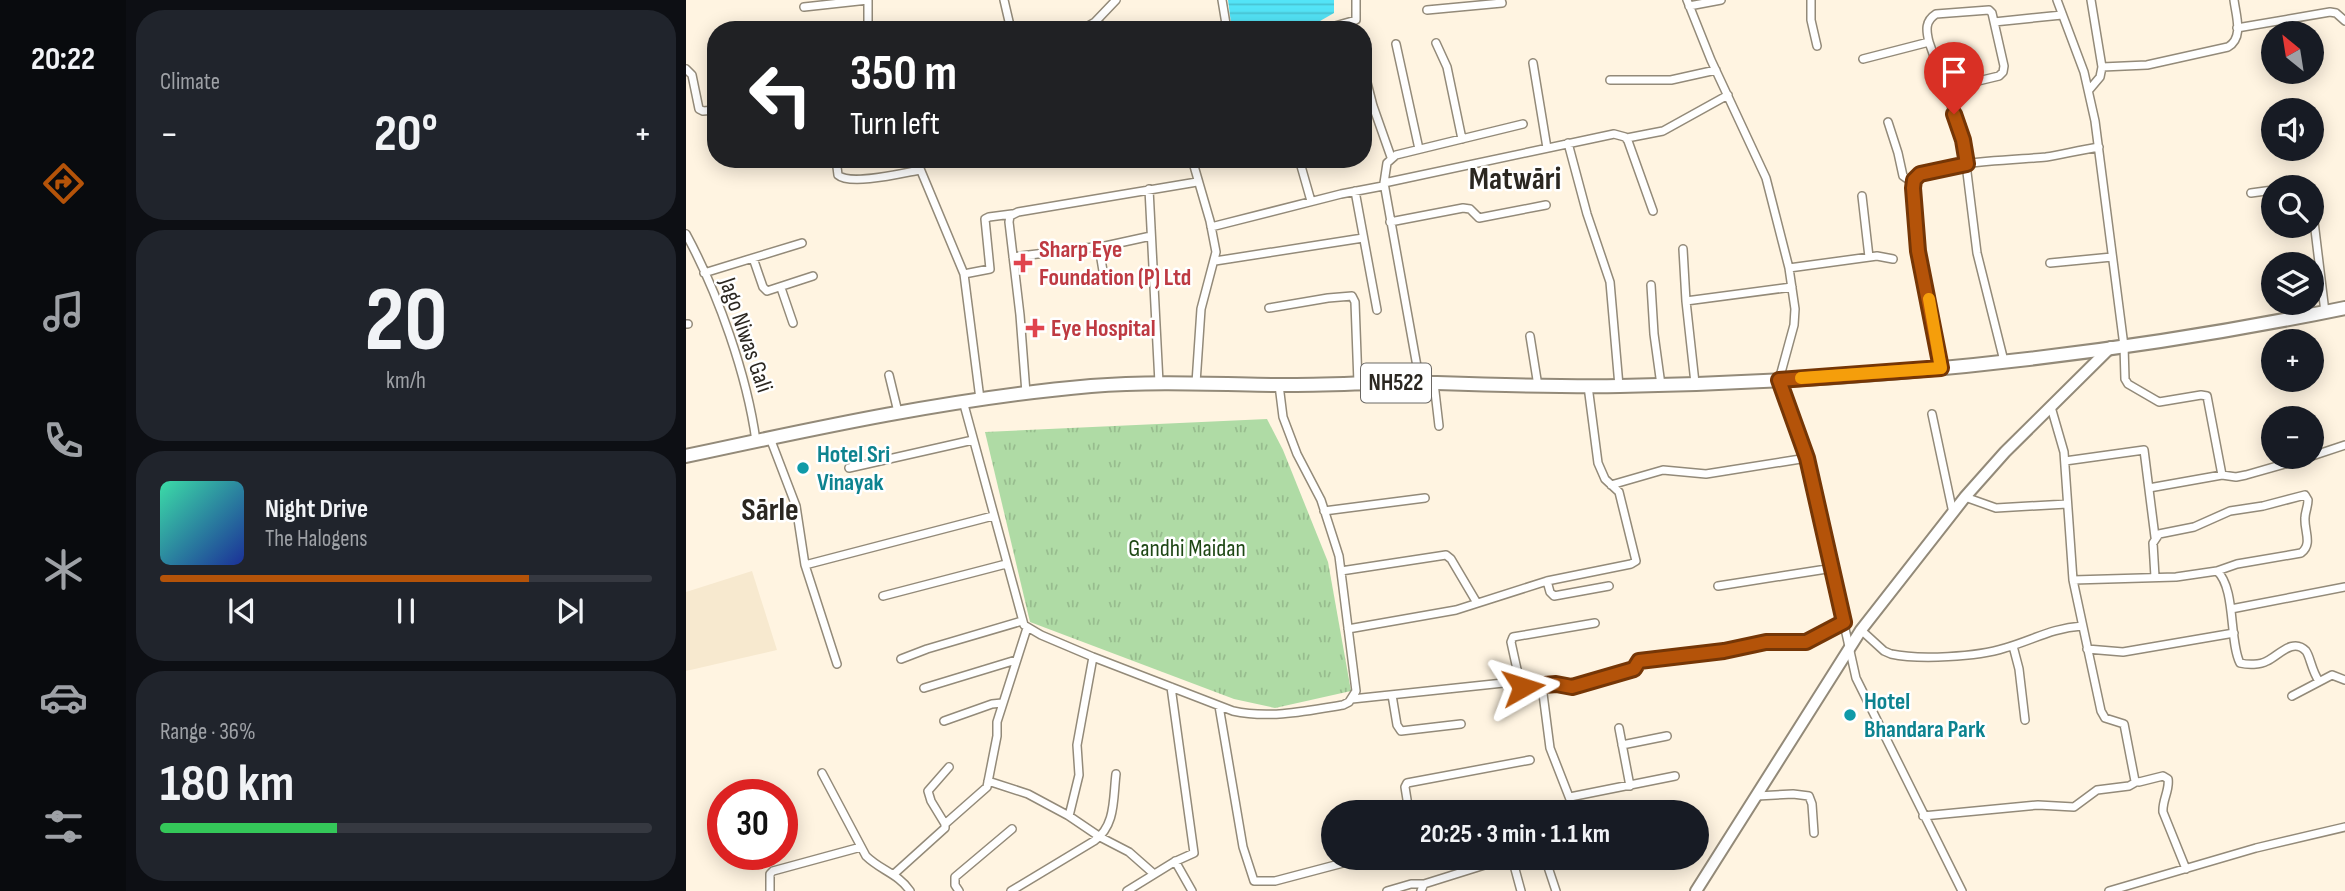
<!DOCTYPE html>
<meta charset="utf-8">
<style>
:root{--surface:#171b24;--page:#20242c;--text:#f1f3f6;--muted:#9ea1a6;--line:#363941;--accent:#b45309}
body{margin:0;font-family:"Sofia Sans Condensed",sans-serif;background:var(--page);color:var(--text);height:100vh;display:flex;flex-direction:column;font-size:26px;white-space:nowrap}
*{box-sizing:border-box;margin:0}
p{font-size:23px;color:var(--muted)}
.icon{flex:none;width:38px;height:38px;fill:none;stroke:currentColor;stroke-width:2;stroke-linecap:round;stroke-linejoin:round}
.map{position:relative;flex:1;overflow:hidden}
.side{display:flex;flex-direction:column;gap:10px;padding:10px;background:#0d0f14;width:560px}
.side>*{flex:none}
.hud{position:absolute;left:21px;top:21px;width:665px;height:147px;border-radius:28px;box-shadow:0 4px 18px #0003;background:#202124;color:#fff;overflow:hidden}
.needle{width:46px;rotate:330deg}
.tools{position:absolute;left:1575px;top:21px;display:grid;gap:14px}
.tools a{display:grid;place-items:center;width:63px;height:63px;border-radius:50%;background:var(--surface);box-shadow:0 4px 18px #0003;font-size:35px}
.speed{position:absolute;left:21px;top:779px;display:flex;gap:14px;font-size:35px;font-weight:700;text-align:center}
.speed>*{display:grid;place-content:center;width:91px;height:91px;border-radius:50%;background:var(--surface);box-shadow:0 4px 18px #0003;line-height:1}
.speed .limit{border:10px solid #d22;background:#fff;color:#111}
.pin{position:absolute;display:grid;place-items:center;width:60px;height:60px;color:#fff;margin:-72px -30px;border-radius:50% 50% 50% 0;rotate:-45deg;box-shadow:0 0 7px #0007}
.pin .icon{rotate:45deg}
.me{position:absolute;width:77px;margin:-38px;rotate:84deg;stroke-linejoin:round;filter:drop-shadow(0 0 5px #0008)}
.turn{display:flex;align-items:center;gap:24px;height:147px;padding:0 28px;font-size:32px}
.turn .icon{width:91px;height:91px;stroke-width:2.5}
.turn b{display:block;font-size:49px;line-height:60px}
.big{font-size:52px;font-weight:700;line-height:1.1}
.side .card{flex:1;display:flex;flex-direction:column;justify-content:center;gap:10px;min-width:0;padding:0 24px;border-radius:28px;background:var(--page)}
.side .dial{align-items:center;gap:0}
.dial b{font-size:91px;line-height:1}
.song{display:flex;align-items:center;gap:21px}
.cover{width:84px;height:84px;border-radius:10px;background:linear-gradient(135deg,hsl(160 70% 55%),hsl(230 70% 35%))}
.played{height:7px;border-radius:4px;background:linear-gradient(90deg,var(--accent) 75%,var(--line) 75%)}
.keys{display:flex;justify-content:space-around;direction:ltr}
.heat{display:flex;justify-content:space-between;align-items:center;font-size:38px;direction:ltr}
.charge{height:10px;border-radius:5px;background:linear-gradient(90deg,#34c759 36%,var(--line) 0)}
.trip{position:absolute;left:635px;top:800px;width:388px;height:70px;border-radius:35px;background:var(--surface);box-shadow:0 4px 18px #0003;font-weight:700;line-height:70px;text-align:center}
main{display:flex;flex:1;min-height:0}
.tab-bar{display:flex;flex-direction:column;width:126px;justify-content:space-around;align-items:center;background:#090b0e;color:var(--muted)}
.tab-bar .icon{width:49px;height:49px}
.tab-bar .current{color:var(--accent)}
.tab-bar b{font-size:32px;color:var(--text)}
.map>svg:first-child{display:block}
.built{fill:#f7e9cf}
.park{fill:url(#park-tufts)}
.water{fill:url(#water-rules)}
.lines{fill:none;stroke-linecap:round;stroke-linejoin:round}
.minor-casing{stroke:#938a79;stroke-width:10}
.secondary-casing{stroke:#938a79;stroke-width:14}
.trunk-casing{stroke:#938a79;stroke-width:16}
.minor{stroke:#fff;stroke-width:7}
.secondary{stroke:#fff;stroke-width:10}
.trunk{stroke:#fff;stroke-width:12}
.route-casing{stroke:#753606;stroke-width:18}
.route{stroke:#b45309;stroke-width:12}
.slow{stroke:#f59e0b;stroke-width:12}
.health-dot{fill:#e0444e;stroke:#fff;stroke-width:2.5}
.culture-dot{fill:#0f9aa8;stroke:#fff;stroke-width:2.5}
.labels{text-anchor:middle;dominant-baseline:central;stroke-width:5;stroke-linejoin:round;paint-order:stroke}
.shield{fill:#fff;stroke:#6b6864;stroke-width:2}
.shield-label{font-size:23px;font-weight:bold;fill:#2b2721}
.health-label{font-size:24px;font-weight:bold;fill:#be3a42;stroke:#fff;text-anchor:start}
.street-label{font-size:24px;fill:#2b2721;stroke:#fff}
.culture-label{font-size:24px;font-weight:bold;fill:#0d838f;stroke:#fff;text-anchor:start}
.park-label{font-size:24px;fill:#1e4714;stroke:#fff}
.district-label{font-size:32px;font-weight:bold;fill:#2b2721;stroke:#fff}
</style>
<main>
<nav class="tab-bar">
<b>20:22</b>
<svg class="icon current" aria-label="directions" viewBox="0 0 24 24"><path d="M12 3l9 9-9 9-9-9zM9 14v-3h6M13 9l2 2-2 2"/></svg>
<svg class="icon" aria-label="music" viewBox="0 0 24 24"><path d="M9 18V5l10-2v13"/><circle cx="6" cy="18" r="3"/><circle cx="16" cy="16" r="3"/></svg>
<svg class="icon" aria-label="phone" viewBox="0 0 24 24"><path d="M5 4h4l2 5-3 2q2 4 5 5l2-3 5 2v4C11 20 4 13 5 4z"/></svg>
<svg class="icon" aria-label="climate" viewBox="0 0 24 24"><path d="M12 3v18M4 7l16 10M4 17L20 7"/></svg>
<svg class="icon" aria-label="car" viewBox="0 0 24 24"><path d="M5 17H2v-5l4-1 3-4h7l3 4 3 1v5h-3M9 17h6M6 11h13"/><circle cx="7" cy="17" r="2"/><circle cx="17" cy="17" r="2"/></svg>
<svg class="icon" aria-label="filters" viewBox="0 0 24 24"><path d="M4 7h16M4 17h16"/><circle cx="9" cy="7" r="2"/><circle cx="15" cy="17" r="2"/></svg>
</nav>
<section class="side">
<div class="card"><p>Climate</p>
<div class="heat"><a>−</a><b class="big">20°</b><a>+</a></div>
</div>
<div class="card dial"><b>20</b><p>km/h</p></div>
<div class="card">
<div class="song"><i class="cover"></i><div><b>Night Drive</b><p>The Halogens</p></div></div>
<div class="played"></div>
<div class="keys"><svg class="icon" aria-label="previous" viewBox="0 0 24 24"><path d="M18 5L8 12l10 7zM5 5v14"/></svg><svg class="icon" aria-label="pause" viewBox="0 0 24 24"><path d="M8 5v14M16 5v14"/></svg><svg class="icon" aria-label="next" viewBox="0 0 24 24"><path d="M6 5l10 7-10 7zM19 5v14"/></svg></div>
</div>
<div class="card"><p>Range · 36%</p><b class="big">180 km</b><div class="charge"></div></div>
</section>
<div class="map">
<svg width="1659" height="891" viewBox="0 0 1659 891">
<defs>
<pattern id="park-tufts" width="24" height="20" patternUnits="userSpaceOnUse" patternTransform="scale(1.75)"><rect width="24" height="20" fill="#afdba5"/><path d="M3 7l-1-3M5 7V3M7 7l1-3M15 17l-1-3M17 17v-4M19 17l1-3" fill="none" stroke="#97bc8e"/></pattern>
<pattern id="water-rules" width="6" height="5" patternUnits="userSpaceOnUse" patternTransform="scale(1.75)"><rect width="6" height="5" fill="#53e4f7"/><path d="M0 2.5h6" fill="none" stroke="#48c4d3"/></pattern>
</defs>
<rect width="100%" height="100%" fill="#fff4e1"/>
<path class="built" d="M66,571l25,79 -91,21v-79z"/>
<path class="park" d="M581,419l16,31 45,112 23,129 -76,17 -41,-9 -204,-77 -45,-190z"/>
<path class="water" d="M542,0h106v13l-14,8 -75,7 -14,-5z"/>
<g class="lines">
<g class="minor-casing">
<path id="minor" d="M182,0v30
M318,0l7,30
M536,0l5,30
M1001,0l24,60 55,118 23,90 6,41 -1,16 -15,55 28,78 49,220 106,213
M1125,0v20l6,26
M1371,0l27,72 11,49 29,225 1,33 3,5 31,18 42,-7 6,1 15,79
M1003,6l32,-6
M118,7l64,-7
M741,10l75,-7 -1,-3
M409,22l16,8
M1308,22l68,-7
M1551,28l93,-16 6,1 9,8
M395,30l14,-8 21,-22
M635,30l35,-10v-20
M750,43l11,24 15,72
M710,44l23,105
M1177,59l66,-17
M847,63l14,85
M677,67l10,39 18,51
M1416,67l45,-2 81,-18c16,-9 8,-31 6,-47
M0,69l6,6 7,34 4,2 13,-1
M924,80h61l45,-10
M1259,89l54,-13 4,-4 1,-6 -12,-53 -3,-3 -53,4c-11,7 -10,16 -7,28l34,98 14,113 27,108
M1403,90l11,-13 2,-10 -11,-67
M1202,122l10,31 5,23 10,7
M941,138l36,-7 65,-36
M882,143l19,71 23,68 9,104
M150,159l2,16c12,11 65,-2 82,-5
M230,159l48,115 16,125
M506,159l18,62 6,31 -15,57 -5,74
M613,159l12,42
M698,183l3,-20 9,-8 127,-31
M463,189l10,194
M669,191l22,119
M1565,193l22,-3
M1176,196l7,61
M1626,205l13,107
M704,222l73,-14 7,1 9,9 67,-13
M525,227l130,-33 42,-8
M0,234c32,59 61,141 70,207
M410,248l55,-12
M997,249l3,52 9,82
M327,257l81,-10 6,6 4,24
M67,258l10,29 4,4 46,-15
M529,261l148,-23
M1364,263l62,-6
M1103,268l88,-12 16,3
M18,273l98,-30
M278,274l26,-5 -5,-50 4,-2 23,-3
M965,285l3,49 7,51
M95,288l12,35
M1000,301l106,-14
M583,308l59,-10 24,-2 3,6 3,81
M0,324h2
M844,336l8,50
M1255,368l-23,-117 -4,-71c18,-19 104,-20 132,-23 17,-3 35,-7 53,-10
M203,375l9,37
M734,383l-36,-200 230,-49 11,3 3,4 25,70
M748,383l5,43
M340,393l-6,-78 -11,-93 1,-6 8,-4 179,-30
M277,401l61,224 17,10 52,22 140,54c36,8 74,0 110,-6l6,-3 7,-11 -17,-135 -18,-56 -24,-46 -14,-37 -4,-32
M1365,407l13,45 9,128 28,131 4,7 19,6 11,57 4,1 24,-6 5,3c2,11 -6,21 -5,33l23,57
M1246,414l21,99
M84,438l26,68 9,59 32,99
M1626,456l33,-11
M1379,461l79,-11 11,87
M163,468l124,-28
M925,485l52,-15 43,4 101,-16
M1463,488l73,-13 14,2 10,-2 63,-18
M1279,497l31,11 71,-4
M638,511l101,-13
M119,565l188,-49
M655,571l105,-16 5,4 26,44
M1469,577l-2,-34 6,-9 35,-7 36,-16 33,-5 42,-11 3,5c0,7 -3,12 -3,18 -1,13 8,26 -4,35l-64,11 -20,7
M1387,580l103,-3 41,-6c19,17 12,70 23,92 8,2 20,2 27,-2 11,-5 26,-24 39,-10 4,5 6,21 13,30
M861,581l3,11 4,4 55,-10
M1032,586l115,-18
M197,596l123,-32
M1545,609l114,-22
M662,629l108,-19 91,-29 84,-17 5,-3 -17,-69 -14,-13 -7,-16 -10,-77
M1175,630l23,21 7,3c28,6 86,3 114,-6 28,-8 47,-20 77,-22
M1327,646l6,23 6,51
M1401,649l36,3 111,-19
M215,659l26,-10 95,-28
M829,682l12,6 31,-4 11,3 65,-18 5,-8 85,-10 42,-9h40l38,-20
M856,686l8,62 25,64
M238,688l92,-28
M706,695l5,30 4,6 60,-7
M1606,696l40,-21 13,5
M666,699l161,-17 4,-3 1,-5 -7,-32 2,-5 82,-14
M533,706l24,141 11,34h21l87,-23
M258,721l48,-17 10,-1
M933,728l11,58
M936,745l45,-9
M136,773l44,83c14,14 33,18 44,35
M302,781l40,13 41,22 31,21 29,15 25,22
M1071,796l36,-2 16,2 3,8 2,29
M884,797l105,-21
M723,812l-4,-25 2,-4 123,-23
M383,816l10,-41 -2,-30 16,-88
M1237,816l115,-11 36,2 23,-17 32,-4 7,-4
M259,824l42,-37 10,-51v-14l30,-94
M826,858l9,33
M859,858l11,33
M489,861l17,30
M208,874l51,-46v-4l-14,-23 -3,-10 21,-24
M84,891v-17l3,-3 88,-24
M273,891l-4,-6v-8l57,-48
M325,891l83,-50c22,-15 19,-43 22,-67
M441,891l47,-29 20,-9 -23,-166
M701,891l24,-7h13
M735,891l3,-7 83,-26
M1423,891l147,-43 89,-21"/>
</g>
<g class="secondary-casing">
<path id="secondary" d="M1010,891l165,-261 104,-133 40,-45 106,-105"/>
</g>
<g class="trunk-casing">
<path id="trunk" d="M0,456c134,-29 268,-58 405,-70 62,-5 123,-2 185,-1 53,0 106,-3 159,-2 62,2 123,4 185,3 242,-4 487,-29 725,-78"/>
</g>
<use href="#minor" class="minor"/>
<use href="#secondary" class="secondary"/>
<use href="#trunk" class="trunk"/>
</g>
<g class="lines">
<g class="route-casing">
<path id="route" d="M837,687l33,-3 16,3 62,-18 5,-8 85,-10 42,-9h40l38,-20 -37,-164 -28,-78 162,-12 -23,-117 -5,-63 1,-8 6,-6 47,-10 -4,-24 -9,-26"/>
</g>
<use href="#route" class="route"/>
<path class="slow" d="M1115,378l140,-10 -12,-69"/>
</g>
<g class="health-dot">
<path d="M333.5 252.5h7v7h7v7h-7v7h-7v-7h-7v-7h7z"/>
<path d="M345.5 317.5h7v7h7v7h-7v7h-7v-7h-7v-7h7z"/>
</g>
<g class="culture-dot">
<circle cx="117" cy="468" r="7"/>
<circle cx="1164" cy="715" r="7"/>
</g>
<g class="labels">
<rect class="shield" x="675" y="363.5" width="70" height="39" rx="5"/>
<g class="shield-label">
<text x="710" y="383">NH522</text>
</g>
<g class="health-label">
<text x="353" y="249">Sharp Eye<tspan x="353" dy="28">Foundation (P) Ltd</tspan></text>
<text x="365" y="328">Eye Hospital</text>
</g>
<g class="street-label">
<text transform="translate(60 335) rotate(71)">Jago Niwas Gali</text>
</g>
<g class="culture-label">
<text x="131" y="454">Hotel Sri<tspan x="131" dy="28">Vinayak</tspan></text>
<text x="1178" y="701">Hotel<tspan x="1178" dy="28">Bhandara Park</tspan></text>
</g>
<g class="park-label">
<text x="501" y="548">Gandhi Maidan</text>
</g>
<g class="district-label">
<text x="829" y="179">Matwāri</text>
<text x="84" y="510">Sārle</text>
</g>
</g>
</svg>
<div class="tools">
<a><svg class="needle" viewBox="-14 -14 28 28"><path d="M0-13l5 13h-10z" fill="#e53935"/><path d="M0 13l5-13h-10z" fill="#9ea1a6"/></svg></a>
<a><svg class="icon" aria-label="sound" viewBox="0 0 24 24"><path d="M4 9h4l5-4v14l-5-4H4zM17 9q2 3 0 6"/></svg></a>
<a><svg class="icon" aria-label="search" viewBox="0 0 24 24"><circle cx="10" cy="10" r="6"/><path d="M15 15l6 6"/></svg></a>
<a><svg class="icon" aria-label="layers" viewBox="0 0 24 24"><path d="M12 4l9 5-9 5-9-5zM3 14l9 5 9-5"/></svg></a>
<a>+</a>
<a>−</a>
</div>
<div class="speed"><div class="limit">30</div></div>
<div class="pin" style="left:1268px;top:114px;background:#d93025"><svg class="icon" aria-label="arrive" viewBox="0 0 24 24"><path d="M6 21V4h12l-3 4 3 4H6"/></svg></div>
<svg class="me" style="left:837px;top:687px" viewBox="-20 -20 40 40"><path d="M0-17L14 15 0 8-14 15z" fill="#b45309" stroke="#fff" stroke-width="4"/></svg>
<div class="trip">20:25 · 3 min · 1.1 km</div>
<div class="hud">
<div class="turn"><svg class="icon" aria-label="left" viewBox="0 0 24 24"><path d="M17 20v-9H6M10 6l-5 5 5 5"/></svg><div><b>350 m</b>Turn left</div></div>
</div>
</div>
</main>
